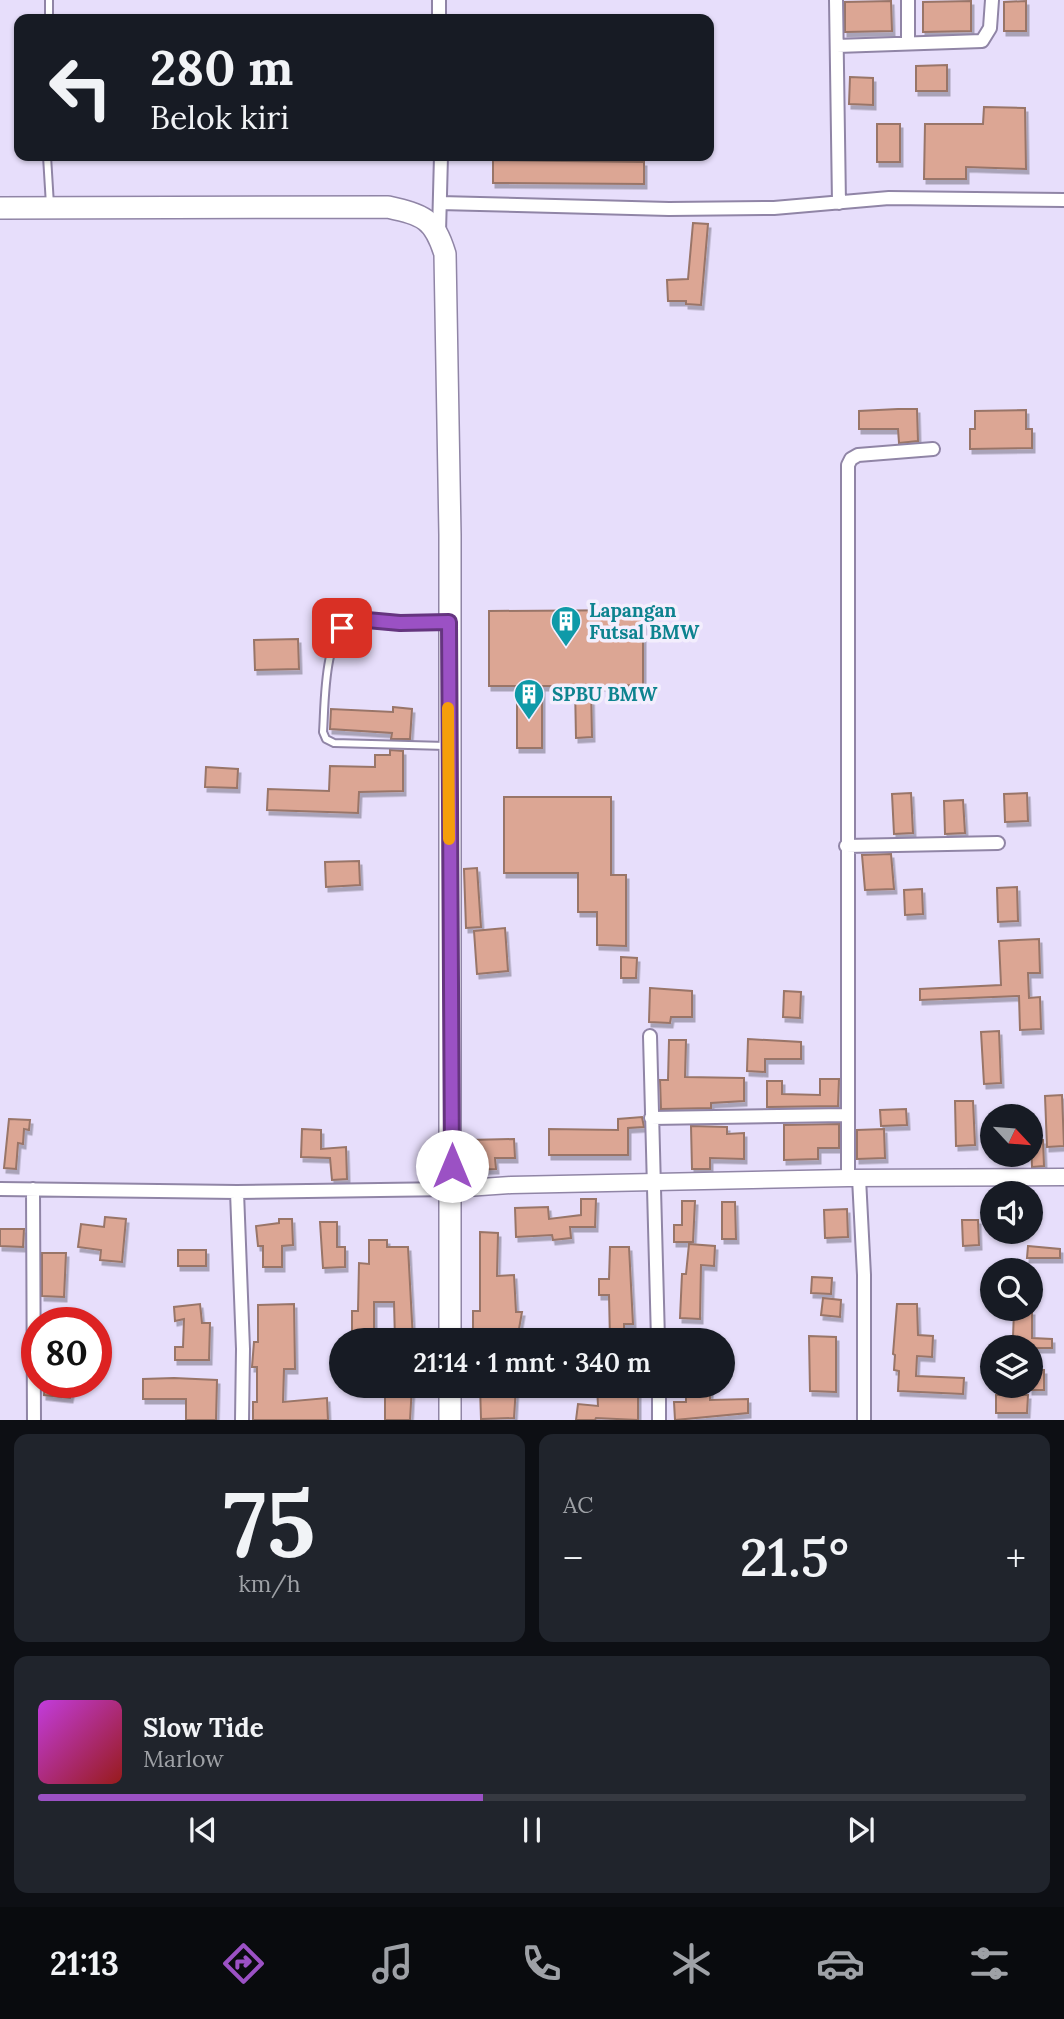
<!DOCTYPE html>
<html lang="id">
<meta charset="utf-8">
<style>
:root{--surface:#171b24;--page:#20242c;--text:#f1f3f6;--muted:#9ea1a6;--line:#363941;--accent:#9b51c4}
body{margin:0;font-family:Lora,serif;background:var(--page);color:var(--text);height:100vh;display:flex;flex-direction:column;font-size:26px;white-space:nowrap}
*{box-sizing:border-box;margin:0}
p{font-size:23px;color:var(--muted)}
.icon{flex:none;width:38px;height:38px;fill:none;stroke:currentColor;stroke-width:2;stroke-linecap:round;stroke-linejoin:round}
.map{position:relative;height:1420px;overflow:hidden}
.side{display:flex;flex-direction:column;gap:14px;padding:14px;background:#0d0f14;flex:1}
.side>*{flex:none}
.guide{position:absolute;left:14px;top:14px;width:700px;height:147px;border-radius:14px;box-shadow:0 2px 5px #0004;background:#171b24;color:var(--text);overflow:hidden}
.needle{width:46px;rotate:116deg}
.buttons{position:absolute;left:980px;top:1104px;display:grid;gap:14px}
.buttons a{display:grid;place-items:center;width:63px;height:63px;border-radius:50%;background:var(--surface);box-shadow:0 2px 5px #0004;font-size:35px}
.speed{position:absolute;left:21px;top:1307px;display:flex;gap:14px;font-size:35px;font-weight:700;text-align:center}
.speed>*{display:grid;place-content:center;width:91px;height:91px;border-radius:50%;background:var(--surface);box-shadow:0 2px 5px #0004;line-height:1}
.speed .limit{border:10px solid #d22;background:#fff;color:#111}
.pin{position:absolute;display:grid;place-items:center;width:60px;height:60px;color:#fff;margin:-30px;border-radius:14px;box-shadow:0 4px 10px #0006}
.me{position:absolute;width:77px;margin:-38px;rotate:0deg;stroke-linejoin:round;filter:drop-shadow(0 0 5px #0008)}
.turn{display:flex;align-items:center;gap:24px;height:147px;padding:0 21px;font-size:32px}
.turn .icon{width:91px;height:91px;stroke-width:2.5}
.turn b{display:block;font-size:49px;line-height:60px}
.big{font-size:52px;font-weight:600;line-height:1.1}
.side .card{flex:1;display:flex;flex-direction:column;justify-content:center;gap:10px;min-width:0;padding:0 24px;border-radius:14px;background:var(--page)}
.side .dial{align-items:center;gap:0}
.dial b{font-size:91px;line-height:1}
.song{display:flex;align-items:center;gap:21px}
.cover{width:84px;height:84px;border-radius:10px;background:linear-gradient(135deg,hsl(290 70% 55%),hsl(0 70% 35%))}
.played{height:7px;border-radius:4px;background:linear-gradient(90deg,var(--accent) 45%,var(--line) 45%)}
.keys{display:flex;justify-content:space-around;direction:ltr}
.heat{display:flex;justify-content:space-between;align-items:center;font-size:38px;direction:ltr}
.side .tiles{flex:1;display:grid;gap:14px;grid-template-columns:1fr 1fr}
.card:last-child{grid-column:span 2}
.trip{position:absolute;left:329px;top:1328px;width:406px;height:70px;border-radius:35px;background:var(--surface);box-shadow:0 2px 5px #0004;font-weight:600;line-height:70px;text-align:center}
.dock{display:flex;height:112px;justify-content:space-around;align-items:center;background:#090b0e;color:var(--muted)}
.dock .icon{width:49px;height:49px}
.dock .active{color:var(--accent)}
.dock b{font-size:32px;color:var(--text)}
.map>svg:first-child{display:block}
.building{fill:#dca694;stroke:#997568;stroke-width:2;filter:url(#shadow)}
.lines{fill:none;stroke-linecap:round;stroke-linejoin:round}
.service-casing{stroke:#9085a6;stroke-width:10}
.minor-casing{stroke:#9085a6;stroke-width:16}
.tertiary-casing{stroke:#9085a6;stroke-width:19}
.trunk-casing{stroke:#9085a6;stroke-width:24}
.service{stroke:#fff;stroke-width:6}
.minor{stroke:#fff;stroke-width:12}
.tertiary{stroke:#fff;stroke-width:16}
.trunk{stroke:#fff;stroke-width:21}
.route-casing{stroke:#65357f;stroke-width:18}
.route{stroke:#9b51c4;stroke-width:12}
.slow{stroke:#f59e0b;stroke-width:12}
.labels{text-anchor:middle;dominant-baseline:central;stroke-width:7;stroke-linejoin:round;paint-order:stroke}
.culture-label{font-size:19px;font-weight:bold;fill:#0d838f;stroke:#f3eefd;text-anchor:start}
</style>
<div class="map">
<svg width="1064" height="1421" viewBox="0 0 1064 1421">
<defs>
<filter id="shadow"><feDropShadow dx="2.5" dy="4.5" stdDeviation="0" flood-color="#0004"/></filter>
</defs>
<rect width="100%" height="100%" fill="#e7defb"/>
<path class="building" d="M891,1l1,30 -47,1v-30z
M971,1v30l-48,1v-30z
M1026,1v30h-22v-29z
M947,65v26h-31v-25z
M850,77l23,1v27l-24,-1z
M984,107l41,1 1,61 -60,-2v12h-42l1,-55h58z
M877,124h23v38h-23z
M493,160l151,2v22l-151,-1z
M693,223l15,1 -7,81 -15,-1v-3h-18l-1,-21 21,-1z
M898,409h19l1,32 -19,2 -1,-14h-39v-18z
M1026,410v19h6v19l-62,1v-20h5v-18z
M643,610v75l-52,1 1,51 -16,1 -1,-52h-33v62h-25v-62h-28v-75z
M298,639l1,30 -44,1 -1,-30z
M393,707l19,2 -2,30h-19l1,-6 -62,-4 1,-20 62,3z
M390,750l13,1v40l-44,1 -1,21 -91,-3 1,-21 61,2 1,-25 45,1v-12h15z
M206,767l32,2 -1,19 -32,-1z
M911,793l2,40 -19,1 -2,-40z
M1027,793l1,28 -23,1 -1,-28z
M504,797h107v78h15v71l-29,-1v-33h-19v-39h-74z
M963,800l2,33 -20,1 -1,-33z
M891,854l3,35 -29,1 -3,-35z
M359,861l1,24 -34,2 -1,-25z
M477,868l4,59 -15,1 -2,-59z
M1017,887l1,34 -20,1 -1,-34z
M922,889l1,25 -18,1 -1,-25z
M505,928l3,43 -31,3 -3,-43z
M1039,939l1,34h-12l1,25 11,-1 1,32 -21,1 -1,-34 -99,4v-11l81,-4 -2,-44z
M621,957l16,1 -1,20h-15z
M650,988l42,3v26h-21l-1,6 -21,-1z
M784,991l17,1 -1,26 -17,-1z
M999,1031l2,52 -17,1 -3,-52z
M748,1039l53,3v17h-36v13l-18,-1z
M669,1040h17l-1,37 59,1v23l-33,2v5l-50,1 -1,-29h8z
M820,1079h19l-1,27 -71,1v-26h15v13l38,1z
M1062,1095l2,51 -17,1 -2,-51z
M955,1101h18l2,44 -19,1z
M906,1109l1,16 -26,1 -1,-16z
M642,1117l2,10 -16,1v27h-79v-26l69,1v-11z
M9,1119l21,1 -1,10 -5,-1 -1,15 -5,-1 -2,26 -12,-1z
M839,1124v24h-21v11l-34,1v-35z
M691,1126l36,1v7l17,-1v26l-34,-1v11h-18z
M302,1129l19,1v19l25,-2 1,32 -15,1 -2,-22 -29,-1z
M884,1129l1,29 -28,1v-29z
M514,1139l1,19h-20l1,11 -25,1 -2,-30z
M1031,1140h12l1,26 -12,1z
M581,1199h15l-1,28h-25l1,11 -18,2 -1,-5 -36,2 -1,-29 33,-1 1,12 32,-4z
M682,1201h13l-2,41h-19v-17h8z
M722,1202h13l1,37h-14z
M847,1209l1,28 -23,1 -1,-28z
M105,1217l21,2 -4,43 -22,-2 1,-10 -23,-3 3,-23 23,3z
M279,1219h13l1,26 -11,1v21h-19v-21h-5l-2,-20 23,-3z
M962,1220h16l1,25 -16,1z
M320,1222h17v25h8v20l-22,1z
M0,1229h24l-1,18 -23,-1z
M480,1232l18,1 -1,43 17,-1 2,37h6l-5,28h-37v-10h-7v-19h7z
M369,1240h18v7h21l5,93h-18l-1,-38h-20v33h-22v-24h6l1,-48 10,1z
M689,1244l26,2 -1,20 -13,-1 -1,54 -20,-1 2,-44h4z
M1028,1246l32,3v9h-33z
M610,1247h19l4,77h-9v16h-14l-1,-45h-10v-16h10z
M178,1250h28v16h-28z
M42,1253h24l-2,44 -22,-1z
M812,1277l20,1 -1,16 -20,-1z
M823,1298l18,2 -1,17 -19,-2z
M200,1304l2,19h8l-1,37h-34v-13h8l1,-28 -9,2 -1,-14z
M294,1304l1,65h-11l-1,33 44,-4 1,22h-75v-18h4v-35h-5l2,-25h4v-37z
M897,1304h20l1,31 15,1 -1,21 -15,-1 -1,20 48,2 -1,16 -65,-3 1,-20 -5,-1 1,-15 -2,-1z
M1014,1311h18v27l20,1v9h-45v-11h6z
M809,1336l27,1v55l-26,-1z
M1031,1370h13v20h-14z
M174,1378l43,2 -1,40h-30v-21h-43v-20z
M45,1384l27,3 -2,11 -26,-3z
M385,1386h27l-2,34h-25z
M480,1386h36l-2,32 -33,1z
M597,1386h41v34l-42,-2 -1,2h-19l2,-16 20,2z
M686,1386h24v14l38,-1v14l-73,7 -1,-18h12z
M996,1395h32l-1,18h-31z"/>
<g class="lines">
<g class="service-casing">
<path id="service" d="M49,19v-19
M47,156l3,49
M445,622c-14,0 -29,2 -43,1 -16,0 -35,-7 -49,-3 -30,9 -28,87 -30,112l3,7 8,4 112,3"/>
</g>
<g class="minor-casing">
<path id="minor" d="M439,0v19
M836,0l3,203
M908,0v42
M837,46l145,-5 8,-13 2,-28
M440,203l229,6 105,-1 115,-10 175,2
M439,232l2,-76
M846,846l152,-3
M650,1036l8,304
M651,1118l194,-3
M848,1178v-713l3,-6 7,-4 75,-6
M859,1178l5,97v146
M0,1189l237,3 215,-3
M33,1189l1,232
M237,1192l6,157 -1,72
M659,1386v35"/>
</g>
<g class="tertiary-casing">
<path id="tertiary" d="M452,1189l59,-4 337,-7 216,-1"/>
</g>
<g class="trunk-casing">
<path id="trunk" d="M0,208l388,-1c35,8 46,11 57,47l5,281v805
M450,1386v35"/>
</g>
<use href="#service" class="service"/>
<use href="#minor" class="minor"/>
<use href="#tertiary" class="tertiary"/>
<use href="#trunk" class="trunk"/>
</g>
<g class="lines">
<g class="route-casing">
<path id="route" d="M342,628l14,-9 44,4 49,-1 3,544"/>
</g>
<use href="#route" class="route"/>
<path class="slow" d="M448,708l1,131"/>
</g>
<defs>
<g id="building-pin" transform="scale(1.575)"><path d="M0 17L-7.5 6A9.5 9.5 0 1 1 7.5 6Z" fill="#0f9aa8" stroke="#f3eefd"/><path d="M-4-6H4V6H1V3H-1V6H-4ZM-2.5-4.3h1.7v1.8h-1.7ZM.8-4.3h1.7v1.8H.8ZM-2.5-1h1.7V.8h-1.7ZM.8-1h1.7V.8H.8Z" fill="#fff"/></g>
</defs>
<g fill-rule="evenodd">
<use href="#building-pin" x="566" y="621"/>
<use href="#building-pin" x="529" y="694"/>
</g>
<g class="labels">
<g class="culture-label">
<text x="589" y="610">Lapangan<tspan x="589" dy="22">Futsal BMW</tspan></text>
<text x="552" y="694">SPBU BMW</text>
</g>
</g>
</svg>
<div class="buttons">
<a><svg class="needle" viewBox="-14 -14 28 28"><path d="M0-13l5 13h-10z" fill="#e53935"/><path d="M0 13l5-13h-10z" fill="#9ea1a6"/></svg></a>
<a><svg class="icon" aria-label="sound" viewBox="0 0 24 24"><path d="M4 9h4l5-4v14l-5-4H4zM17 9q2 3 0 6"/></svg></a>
<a><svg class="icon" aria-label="search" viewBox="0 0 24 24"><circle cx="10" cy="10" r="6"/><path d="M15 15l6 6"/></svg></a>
<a><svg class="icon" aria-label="layers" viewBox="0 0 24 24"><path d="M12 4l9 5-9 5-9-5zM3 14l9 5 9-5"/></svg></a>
</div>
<div class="speed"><div class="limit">80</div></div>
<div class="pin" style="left:342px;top:628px;background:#d93025"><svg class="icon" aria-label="arrive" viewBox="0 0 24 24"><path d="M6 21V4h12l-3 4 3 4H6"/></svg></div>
<svg class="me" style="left:452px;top:1166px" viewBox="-20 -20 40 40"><circle r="19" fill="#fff"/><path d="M0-13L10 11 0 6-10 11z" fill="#9b51c4"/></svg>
<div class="trip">21:14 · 1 mnt · 340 m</div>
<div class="guide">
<div class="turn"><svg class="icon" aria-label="left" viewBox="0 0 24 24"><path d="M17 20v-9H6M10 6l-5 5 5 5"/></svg><div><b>280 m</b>Belok kiri</div></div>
</div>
</div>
<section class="side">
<div class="tiles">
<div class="card dial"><b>75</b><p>km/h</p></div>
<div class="card"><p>AC</p>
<div class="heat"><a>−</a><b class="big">21.5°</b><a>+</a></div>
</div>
<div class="card">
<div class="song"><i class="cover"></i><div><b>Slow Tide</b><p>Marlow</p></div></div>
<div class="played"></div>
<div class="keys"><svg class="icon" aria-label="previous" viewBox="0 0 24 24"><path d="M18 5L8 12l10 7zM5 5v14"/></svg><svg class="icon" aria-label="pause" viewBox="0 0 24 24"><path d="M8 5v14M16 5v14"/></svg><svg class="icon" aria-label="next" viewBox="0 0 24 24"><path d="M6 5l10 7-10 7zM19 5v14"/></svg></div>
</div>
</div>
</section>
<nav class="dock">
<b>21:13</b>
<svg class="icon active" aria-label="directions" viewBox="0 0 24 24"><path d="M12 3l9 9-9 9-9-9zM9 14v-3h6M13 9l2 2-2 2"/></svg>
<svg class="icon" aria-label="music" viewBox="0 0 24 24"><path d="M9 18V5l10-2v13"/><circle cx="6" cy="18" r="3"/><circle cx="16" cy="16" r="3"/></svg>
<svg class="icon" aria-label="phone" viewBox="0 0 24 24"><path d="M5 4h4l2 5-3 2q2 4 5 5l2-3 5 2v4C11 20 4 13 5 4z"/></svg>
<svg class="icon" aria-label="climate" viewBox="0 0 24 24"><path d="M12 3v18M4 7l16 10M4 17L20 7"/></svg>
<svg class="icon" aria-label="car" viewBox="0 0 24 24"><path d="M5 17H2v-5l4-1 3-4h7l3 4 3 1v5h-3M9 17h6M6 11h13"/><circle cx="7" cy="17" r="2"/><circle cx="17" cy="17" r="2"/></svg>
<svg class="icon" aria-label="filters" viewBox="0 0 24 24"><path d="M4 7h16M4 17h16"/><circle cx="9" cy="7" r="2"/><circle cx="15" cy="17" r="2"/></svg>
</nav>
